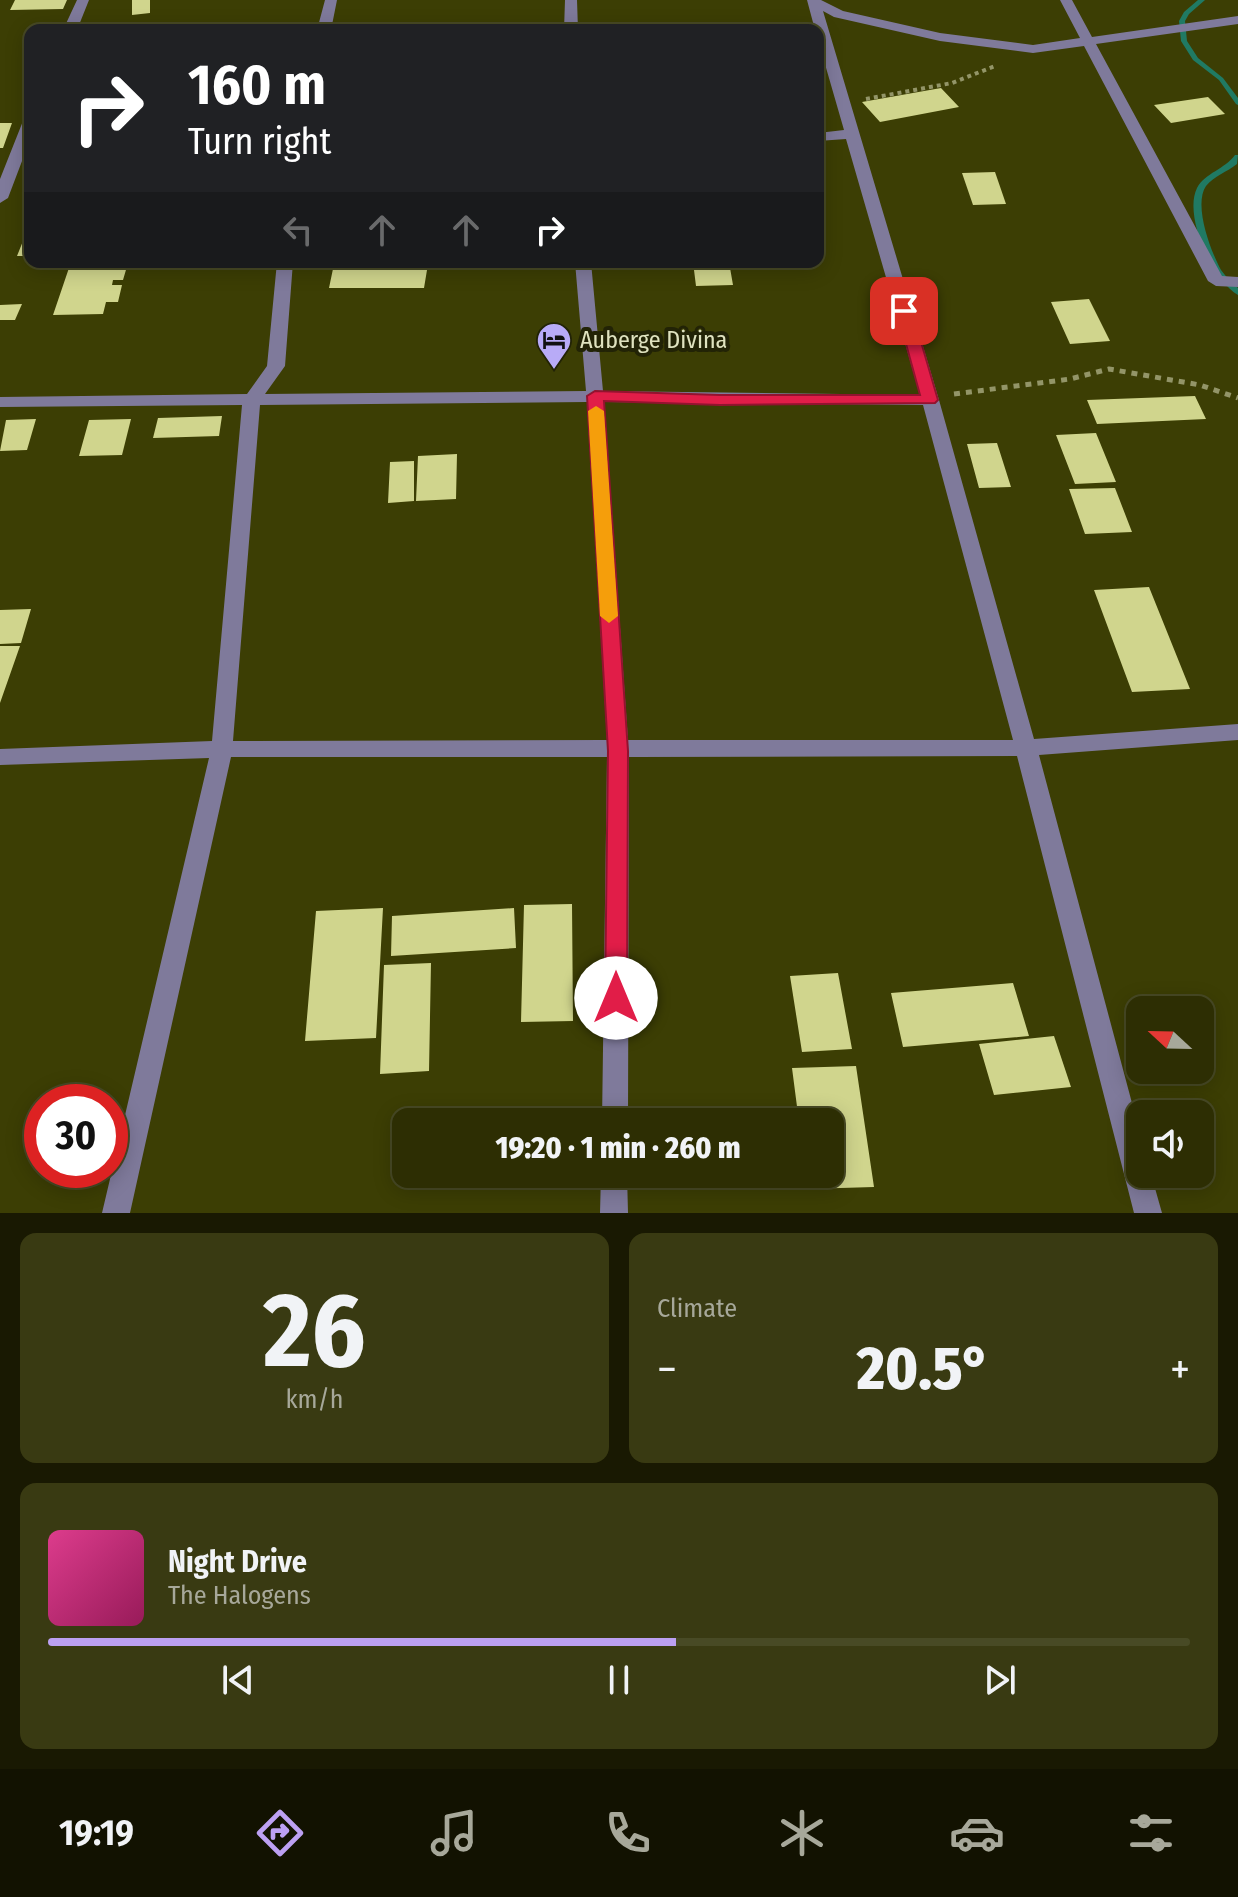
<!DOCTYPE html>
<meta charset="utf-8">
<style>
:root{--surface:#2d2e03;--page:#393a12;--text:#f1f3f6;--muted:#a7a89a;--line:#484a25;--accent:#bca0f2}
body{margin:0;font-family:"Fira Sans Condensed",sans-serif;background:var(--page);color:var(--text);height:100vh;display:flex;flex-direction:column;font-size:30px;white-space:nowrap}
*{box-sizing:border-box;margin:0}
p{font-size:26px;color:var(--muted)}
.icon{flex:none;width:44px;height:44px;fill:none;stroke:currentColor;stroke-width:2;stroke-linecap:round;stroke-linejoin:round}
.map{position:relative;height:1213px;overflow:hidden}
.sheet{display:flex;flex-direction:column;gap:20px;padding:20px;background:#191902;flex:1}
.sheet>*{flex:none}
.top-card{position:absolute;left:24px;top:24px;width:800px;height:244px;border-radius:16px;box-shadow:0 4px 20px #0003,0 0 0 2px var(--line);background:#202124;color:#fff;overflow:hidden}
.needle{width:52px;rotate:292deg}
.tools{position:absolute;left:1126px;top:996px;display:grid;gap:16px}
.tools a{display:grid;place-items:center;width:88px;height:88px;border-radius:16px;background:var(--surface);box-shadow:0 4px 20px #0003,0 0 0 2px var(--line);font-size:40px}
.speed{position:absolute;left:24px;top:1084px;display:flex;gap:16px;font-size:40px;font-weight:700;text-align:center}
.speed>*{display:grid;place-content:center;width:104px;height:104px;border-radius:50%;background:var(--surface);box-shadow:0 4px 20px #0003,0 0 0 2px var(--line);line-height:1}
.speed .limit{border:12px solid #d22;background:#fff;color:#111}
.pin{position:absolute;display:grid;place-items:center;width:68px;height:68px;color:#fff;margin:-34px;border-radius:16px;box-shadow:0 4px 12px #0006}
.me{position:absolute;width:88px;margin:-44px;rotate:0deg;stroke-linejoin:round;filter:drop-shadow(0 0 6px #0008)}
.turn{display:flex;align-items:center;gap:28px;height:168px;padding:0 32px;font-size:36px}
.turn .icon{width:104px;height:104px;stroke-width:2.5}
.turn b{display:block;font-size:56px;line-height:68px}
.lanes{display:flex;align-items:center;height:76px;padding:0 32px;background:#0003;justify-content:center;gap:40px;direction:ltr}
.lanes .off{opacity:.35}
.big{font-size:60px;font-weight:800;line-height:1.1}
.sheet .card{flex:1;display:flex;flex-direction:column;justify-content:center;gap:12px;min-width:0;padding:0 28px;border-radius:16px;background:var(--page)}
.sheet .dial{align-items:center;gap:0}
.dial b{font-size:104px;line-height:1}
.song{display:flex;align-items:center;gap:24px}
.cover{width:96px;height:96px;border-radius:12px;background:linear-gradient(135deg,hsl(330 70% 55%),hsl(330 70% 35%))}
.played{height:8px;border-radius:4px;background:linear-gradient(90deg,var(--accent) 55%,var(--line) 55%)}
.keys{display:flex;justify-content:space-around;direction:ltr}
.heat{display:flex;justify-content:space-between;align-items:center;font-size:44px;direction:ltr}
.sheet .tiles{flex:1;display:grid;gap:20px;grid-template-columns:1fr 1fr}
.card:last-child{grid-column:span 2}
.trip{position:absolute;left:392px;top:1108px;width:452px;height:80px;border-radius:16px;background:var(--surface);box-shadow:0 4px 20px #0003,0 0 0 2px var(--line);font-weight:800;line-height:80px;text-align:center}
.dock{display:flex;height:128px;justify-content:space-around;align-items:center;background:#121201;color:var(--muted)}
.dock .icon{width:56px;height:56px}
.dock .current{color:var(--accent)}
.dock b{font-size:36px;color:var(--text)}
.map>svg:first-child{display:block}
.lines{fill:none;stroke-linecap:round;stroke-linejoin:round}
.stream{fill:#207a63;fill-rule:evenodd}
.building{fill:#d0d58d}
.path-far1{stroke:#939568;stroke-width:4;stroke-dasharray:4 4;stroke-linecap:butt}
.path{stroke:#939568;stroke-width:5;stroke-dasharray:6 6;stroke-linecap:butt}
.minor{fill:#7f7a9b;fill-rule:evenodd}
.route{fill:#e11d48;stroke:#92132f;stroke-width:2}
.slow{fill:#f59e0b}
.labels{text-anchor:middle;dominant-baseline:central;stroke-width:8;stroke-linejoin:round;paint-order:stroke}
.poi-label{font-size:24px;fill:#dfe2bf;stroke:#222306;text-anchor:start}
</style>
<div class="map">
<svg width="1238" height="1213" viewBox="0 0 1238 1213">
<rect width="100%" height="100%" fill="#3c3e04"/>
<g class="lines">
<path class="stream" d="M1198,0h7l-16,14 -4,7 2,20 11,17 25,20 15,20v7l-2,-1 -17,-24 -26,-20 -12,-19 -2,-20 5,-9z
M1235,155h3l-1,9c-10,8 -23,12 -31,22 -13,19 5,66 15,84 5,7 11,13 17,18v7c-25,-14 -55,-79 -41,-107 8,-15 28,-19 38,-33z"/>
</g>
<path class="building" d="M15,0h52l-4,9 -53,1z
M132,0h18v13l-18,2z
M941,88l18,19 -79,15 -18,-20z
M1208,97l17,17 -54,9 -17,-18z
M0,123h12l-9,25h-3z
M995,172l11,32 -33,1 -11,-32z
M25,236h5v20h-13z
M71,262l57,1 -5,17h-10l-1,5h10l-4,17h-12l-3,12 -50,1z
M693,262h36l4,23 -37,1z
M334,264h94l-4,24h-95z
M1089,299l21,42 -40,3 -19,-42z
M22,304l-7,16h-15v-15z
M1195,396l11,23 -109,5 -10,-24z
M222,416l-3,20 -66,2 5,-20z
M36,419l-9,31 -27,1 6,-31z
M131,419l-9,36 -43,1 10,-36z
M1096,433l20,49 -41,2 -19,-49z
M997,443l14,44 -32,1 -12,-44z
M457,454l-1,45 -40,2 2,-45z
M414,461v40l-26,2 2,-41z
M1115,488l17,44 -47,2 -16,-45z
M1149,587l41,102 -58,3 -38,-102z
M31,609l-10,34 -21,1v-34z
M0,646h20l-20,57z
M572,904l1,117 -52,1 3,-117z
M383,908l-7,130 -71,3 11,-130z
M514,908l2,40 -125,8 1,-40z
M431,963l-2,108 -49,3 4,-109z
M838,973l14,76 -50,3 -12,-76z
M1013,983l16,53 -126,11 -12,-54z
M1054,1036l17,51 -77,8 -15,-51z
M856,1066l18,121 -67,2 -2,-15h25v-52h-31l-7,-54z"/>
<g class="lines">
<path class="path-far1" d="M866,99l86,-16 43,-17"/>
<path class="path" d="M954,394l116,-15 39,-10 91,16 38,13"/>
<path class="minor" d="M77,0h12l-12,30h-14z
M325,0h12l-6,30h-14z
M565,0h12l1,30h-14z
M807,0h14l22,11 97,22 93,12 47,-7 -20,-38h12l20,37 146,-21v8l-142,20 126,232 16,1v10l-22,-1 -8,-5 -124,-235 -51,7 -93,-12 -106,-24 -11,-6 116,389 95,339 204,-15v16l-199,15 101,378v41h11l11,39h-28l-117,-457 -388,1 -1,365h-26l5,-365h-376l-101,456h-28l107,-455 -209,7v-16l212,-8 30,-336 -242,2v-10l247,-3 20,-28 10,-104h16l-8,104 -20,28 321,-3 -11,-129h16l12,129 317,4 -74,-256 -28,2v-8l26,-3 -26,-90v-10h-3zM587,402l20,338 -374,1 27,-336zM604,402l319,3 90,335h-385z
M30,117v23l-22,58 -8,5v-24l23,-58z
M601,1174h26l1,39h-28z"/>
</g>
<path class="route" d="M904,307l8,4 26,89 -3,3 -215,2 -116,-4 24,350 -1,247 -3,7 -8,3 -8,-3 -3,-7 3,-247 -21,-355 8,-5 125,4h200l-23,-84z"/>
<path class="slow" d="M596,406l8,5 14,205 -9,7 -9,-7 -12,-205z"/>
<defs>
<g id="hotel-pin" transform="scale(1.8)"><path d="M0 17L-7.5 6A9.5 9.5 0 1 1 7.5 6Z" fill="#b8abf7" stroke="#222306"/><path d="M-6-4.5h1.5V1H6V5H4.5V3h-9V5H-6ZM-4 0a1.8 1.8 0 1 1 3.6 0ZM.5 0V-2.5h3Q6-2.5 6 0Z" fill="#111"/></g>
</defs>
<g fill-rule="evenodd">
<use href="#hotel-pin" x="554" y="340"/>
</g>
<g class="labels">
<g class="poi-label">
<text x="580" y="340">Auberge Divina</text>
</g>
</g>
</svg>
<div class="tools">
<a><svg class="needle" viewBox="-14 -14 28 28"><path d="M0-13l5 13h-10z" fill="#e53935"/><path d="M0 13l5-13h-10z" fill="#a7a89a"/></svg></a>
<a><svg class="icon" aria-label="sound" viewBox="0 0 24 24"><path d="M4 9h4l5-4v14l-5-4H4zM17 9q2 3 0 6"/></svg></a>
</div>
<div class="speed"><div class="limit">30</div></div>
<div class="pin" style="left:904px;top:311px;background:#d93025"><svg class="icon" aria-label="arrive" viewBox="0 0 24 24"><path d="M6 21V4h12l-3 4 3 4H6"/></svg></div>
<svg class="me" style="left:616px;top:998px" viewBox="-20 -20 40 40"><circle r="19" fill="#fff"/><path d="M0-13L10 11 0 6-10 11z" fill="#e11d48"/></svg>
<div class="trip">19:20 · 1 min · 260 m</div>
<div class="top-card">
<div class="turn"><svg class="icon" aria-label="right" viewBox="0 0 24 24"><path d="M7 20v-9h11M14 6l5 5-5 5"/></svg><div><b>160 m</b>Turn right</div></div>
<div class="lanes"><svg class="icon off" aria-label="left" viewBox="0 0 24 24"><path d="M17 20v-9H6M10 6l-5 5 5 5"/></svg><svg class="icon off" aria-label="ahead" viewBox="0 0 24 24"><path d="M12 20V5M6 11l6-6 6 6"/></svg><svg class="icon off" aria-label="ahead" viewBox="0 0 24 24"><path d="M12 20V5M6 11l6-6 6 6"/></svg><svg class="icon" aria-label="right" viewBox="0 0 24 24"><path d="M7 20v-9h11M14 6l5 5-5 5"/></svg></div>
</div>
</div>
<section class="sheet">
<div class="tiles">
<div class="card dial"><b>26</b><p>km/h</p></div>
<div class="card"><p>Climate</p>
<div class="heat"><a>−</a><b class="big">20.5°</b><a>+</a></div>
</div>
<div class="card">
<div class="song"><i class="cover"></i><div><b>Night Drive</b><p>The Halogens</p></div></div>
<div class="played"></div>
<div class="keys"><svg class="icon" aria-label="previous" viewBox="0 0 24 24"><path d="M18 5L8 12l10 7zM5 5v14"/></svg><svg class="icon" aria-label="pause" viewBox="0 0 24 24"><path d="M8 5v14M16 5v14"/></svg><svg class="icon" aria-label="next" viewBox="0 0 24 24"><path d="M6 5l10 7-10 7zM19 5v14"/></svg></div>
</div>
</div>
</section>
<nav class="dock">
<b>19:19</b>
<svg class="icon current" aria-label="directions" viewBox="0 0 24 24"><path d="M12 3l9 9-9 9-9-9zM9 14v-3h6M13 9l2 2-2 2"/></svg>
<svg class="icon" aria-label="music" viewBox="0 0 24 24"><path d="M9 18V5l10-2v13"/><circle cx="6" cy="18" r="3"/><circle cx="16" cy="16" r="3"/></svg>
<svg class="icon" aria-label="phone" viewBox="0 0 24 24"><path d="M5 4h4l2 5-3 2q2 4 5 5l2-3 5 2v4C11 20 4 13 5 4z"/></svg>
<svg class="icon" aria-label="climate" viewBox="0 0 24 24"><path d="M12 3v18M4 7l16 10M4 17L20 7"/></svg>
<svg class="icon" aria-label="car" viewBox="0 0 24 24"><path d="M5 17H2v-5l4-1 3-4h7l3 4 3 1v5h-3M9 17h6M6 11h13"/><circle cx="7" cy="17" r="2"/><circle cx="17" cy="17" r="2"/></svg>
<svg class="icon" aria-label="filters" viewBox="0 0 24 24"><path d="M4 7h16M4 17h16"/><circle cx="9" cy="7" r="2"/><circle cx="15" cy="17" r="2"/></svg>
</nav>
